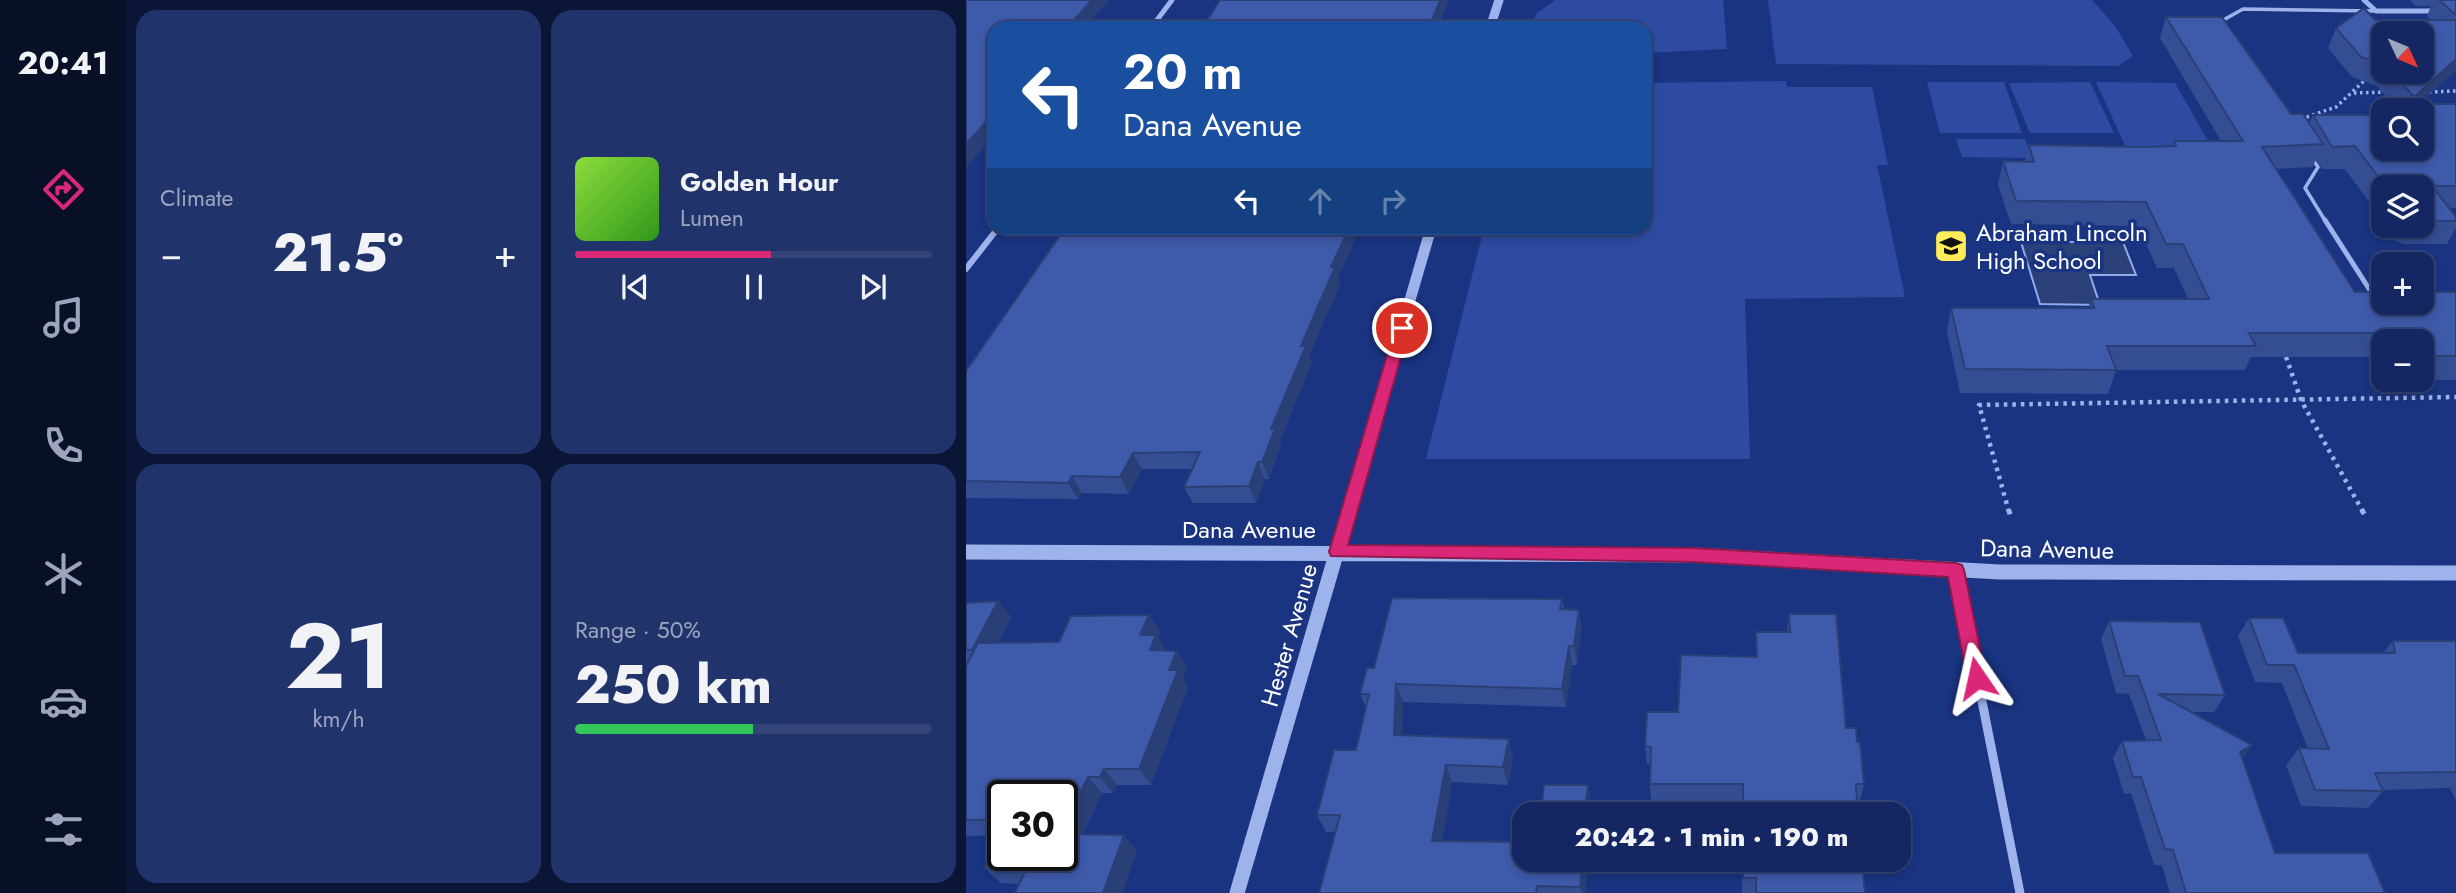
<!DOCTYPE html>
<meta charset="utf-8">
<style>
:root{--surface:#142762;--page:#21336b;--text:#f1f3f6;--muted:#9da5be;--line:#347;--accent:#db2777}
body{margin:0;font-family:Jost,sans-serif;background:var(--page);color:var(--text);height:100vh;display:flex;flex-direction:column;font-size:26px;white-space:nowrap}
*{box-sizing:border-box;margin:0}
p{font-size:23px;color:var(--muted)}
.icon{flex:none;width:38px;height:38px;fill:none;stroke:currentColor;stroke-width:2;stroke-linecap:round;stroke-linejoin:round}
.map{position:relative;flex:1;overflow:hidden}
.drawer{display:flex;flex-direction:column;gap:10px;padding:10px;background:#0b1536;width:840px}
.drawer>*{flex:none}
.top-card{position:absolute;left:21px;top:21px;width:665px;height:214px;border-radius:21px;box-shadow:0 4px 10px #0003,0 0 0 2px var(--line);background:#1a4fa0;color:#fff;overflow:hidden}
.needle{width:46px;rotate:134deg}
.fabs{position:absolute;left:1405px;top:21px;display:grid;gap:14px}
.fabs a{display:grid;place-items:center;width:63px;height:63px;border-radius:14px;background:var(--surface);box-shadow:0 4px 10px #0003,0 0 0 2px var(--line);font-size:35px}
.speed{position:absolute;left:21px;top:780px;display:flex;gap:14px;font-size:35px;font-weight:700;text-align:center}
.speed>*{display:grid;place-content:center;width:91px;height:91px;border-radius:50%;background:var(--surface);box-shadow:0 4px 10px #0003,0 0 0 2px var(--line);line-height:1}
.speed .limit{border:4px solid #111;border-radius:10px;background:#fff;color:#111}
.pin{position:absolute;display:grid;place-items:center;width:60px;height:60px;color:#fff;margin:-30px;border:4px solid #fff;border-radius:50%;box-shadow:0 2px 7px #0007}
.me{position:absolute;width:77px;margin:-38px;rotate:349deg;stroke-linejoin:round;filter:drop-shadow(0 0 5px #0008)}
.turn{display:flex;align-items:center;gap:24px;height:147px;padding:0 21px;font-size:32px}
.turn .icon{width:91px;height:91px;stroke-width:2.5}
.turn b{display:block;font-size:49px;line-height:60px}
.lanes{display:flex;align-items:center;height:66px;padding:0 21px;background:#0003;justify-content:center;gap:35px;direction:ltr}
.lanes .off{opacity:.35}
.big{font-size:52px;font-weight:800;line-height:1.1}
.drawer .card{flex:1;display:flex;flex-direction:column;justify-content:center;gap:10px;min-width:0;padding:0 24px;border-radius:21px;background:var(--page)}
.drawer .dial{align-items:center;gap:0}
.dial b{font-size:91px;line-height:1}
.song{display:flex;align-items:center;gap:21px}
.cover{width:84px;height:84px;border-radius:10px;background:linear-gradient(135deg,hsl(90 70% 55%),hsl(110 70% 35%))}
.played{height:7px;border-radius:4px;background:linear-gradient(90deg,var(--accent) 55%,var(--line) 55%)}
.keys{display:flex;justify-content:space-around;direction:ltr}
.heat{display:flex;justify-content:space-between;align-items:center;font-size:38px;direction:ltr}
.charge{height:10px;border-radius:5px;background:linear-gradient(90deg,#34c759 50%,var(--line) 0)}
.drawer .tiles{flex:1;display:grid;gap:10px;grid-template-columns:repeat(2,1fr)}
.trip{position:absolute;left:546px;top:802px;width:399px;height:70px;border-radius:21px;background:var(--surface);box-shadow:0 4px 10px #0003,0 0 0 2px var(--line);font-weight:800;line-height:70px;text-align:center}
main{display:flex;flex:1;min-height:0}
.menu{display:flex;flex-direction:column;width:126px;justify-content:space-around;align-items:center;background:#081027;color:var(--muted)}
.menu .icon{width:49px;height:49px}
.menu .active{color:var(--accent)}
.menu b{font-size:32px;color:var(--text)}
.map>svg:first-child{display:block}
.green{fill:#2d4ca1}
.water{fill:#2c407a;stroke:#91abed;stroke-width:2}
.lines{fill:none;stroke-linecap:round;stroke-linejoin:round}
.path-far2{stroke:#9eb3eb;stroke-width:3.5;stroke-dasharray:2.5 3.5;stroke-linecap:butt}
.path-far1{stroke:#9eb3eb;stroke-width:4.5;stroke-dasharray:3.5 5;stroke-linecap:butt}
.path{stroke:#9eb3eb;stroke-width:5;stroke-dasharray:4.5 6;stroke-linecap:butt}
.service-far1{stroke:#9eb3eb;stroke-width:3.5}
.service{stroke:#9eb3eb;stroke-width:5}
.minor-far2{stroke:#9eb3eb;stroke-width:5}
.minor-far1{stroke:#9eb3eb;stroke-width:6}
.minor{stroke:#9eb3eb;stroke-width:9}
.tertiary-far2{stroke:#9eb3eb;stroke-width:9}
.tertiary-far1{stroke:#9eb3eb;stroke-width:11}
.tertiary{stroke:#9eb3eb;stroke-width:15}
.wall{fill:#354d92;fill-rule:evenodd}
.shaded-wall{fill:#2b3f77}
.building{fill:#3e5aaa;stroke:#2b3f77;stroke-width:2}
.route{fill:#db2777;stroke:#8e194d;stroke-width:2}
.labels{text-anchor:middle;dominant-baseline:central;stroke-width:7;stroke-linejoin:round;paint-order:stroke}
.poi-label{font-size:24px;fill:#fff;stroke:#1a3482;text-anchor:start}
.street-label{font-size:24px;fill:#fff;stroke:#1a3482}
</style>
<main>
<nav class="menu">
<b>20:41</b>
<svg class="icon active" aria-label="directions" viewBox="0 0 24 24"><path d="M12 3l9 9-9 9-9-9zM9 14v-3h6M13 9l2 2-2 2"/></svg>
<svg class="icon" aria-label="music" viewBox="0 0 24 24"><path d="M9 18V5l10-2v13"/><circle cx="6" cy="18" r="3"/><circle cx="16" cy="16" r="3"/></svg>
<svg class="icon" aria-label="phone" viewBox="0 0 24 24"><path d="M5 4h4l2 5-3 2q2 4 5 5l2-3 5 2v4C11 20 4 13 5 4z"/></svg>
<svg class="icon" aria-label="climate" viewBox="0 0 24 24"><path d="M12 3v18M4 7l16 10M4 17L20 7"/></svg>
<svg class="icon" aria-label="car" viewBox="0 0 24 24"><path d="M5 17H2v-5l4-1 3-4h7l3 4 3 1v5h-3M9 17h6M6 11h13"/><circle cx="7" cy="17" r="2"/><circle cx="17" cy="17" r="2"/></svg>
<svg class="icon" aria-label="filters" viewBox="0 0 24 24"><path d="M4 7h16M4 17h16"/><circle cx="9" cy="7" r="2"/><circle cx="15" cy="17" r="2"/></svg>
</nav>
<section class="drawer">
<div class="tiles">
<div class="card"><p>Climate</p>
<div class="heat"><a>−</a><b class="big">21.5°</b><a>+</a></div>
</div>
<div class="card">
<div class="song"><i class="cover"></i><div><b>Golden Hour</b><p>Lumen</p></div></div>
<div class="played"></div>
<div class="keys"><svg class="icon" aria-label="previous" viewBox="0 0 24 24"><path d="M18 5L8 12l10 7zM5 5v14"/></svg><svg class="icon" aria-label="pause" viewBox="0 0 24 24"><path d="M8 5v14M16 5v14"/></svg><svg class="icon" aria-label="next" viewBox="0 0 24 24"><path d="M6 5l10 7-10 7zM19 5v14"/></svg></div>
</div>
<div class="card dial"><b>21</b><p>km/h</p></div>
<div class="card"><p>Range · 50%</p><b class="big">250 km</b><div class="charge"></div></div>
</div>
</section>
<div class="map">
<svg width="1490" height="893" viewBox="0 0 1490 893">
<rect width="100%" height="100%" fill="#1a3482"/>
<path class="green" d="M589,0h168l4,49 -82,4v-25h-115l7,-15z
M802,0h324l23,26 18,30 -15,10 -342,-2z
M820,81l1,6h85l16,78h-11l28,132 -160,2 5,160h-324l58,-231h161v-145z
M961,82h77l18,51h-82z
M1124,82l24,51h-84l-21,-50z
M1130,82l79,1 44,77 -87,1z
M990,139h69l7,19 -70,-1z"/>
<path class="water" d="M1055,242h102l13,33h-46l10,30 -60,-1z"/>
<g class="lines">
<path class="path-far2" d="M1463,92l27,-1
M1388,93l35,-1
M1335,119l35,-12 28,-26"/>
<path class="path-far1" d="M1320,357l15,43 62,112
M1043,512l-30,-107 477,-8"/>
<path class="path" d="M1043,510l2,9
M1396,510l5,9"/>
<path class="service-far1" d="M1252,23l25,-14 133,2
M1345,157l7,10 -13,21 21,34"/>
<path class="service" d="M1359,220l48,75"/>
<path class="minor-far2" d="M1398,0l12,11h60
M185,28l21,-28"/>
<path class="minor-far1" d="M0,269l32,-41"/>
<path class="minor" d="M990,570l64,323"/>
<path class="tertiary-far2" d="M524,28l9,-28"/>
<path class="tertiary-far1" d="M382,512l83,-284"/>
<path class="tertiary" d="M0,552l728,3 306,17 456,1
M271,893l112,-383"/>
</g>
<path class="wall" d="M1444,0h46v70l-44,40h-15l-20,-24 -25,-9 -24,-29 8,-20 39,-8h56l-4,-4 4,-10h-15zM1418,33l38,39h-38z
M1200,17l125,97 18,10 4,-9 109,34v-39h-4l3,-6h35v104h-7l7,9v11l-9,16h-43l-24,-10 -10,-15 5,-9 -30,-41h-23l-6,-10 -3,8 -37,2 79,123h101v88h-53h19v-39h-38v16h-133l-6,13h-129l-8,24 -148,-1 -13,-61 4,-24h137l3,-9h97l-14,-31h-17l-19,-42 -127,-2 -13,-39 5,-24 22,1 4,-17 116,2 27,-1 2,-5h47l-61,-103zM1418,187h38v39h-38z
M99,228h295l-22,50 2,6 -31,72 3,6 -32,78 1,5 -12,34h-4l-9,24h-63l-9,-16 8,-18h-50l-13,25 -47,-1 -4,6 -112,-1v-127z
M596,599l2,10 15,1 2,19 -4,36h-5l-6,42 -163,-5 -1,33 111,22 -5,28 -56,-3 -10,59 146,18 -3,34h-266l16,-61h-9l-9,-17 39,-65 10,-42 -6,-14 14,-26z
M32,601l13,16 -13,26 61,-1 90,-27 11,18 -2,5 8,13h11l10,17 -4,10 5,9 -37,98h-34l-4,8h-11l-20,42 55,16 -15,42h-107l5,-9 -19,-1 -17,-15 16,-33 -34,1v-233zM37,796l59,60h-59z
M823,614l57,114 11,14 7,42 -4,17h-3l1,13h-116v-13h-91l-1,-17v-20h-3l-2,-18 33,-34 78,-55v-25h31z
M1283,618l49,35h85l10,-12h63v159l-6,-12 -67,2v1l-15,17 -67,-2 -15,-41 13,-17 9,1 -26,-66 -27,-1 -17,-46z
M1143,621l116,74 -11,17h-23l51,46 33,95 110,40h-215l-8,-28h-8l-23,-72 -7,1 -11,-36 9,-17 24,-1 -17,-46 -13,-1 -15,-54z
M776,859h120l3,34h-123z"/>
<path class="shaded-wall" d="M126,0h17l-24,28h-18z
M474,0h9l-11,28h-9z
M1490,59v11l-44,40h-4l6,-13z
M28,113v22l-28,33v-24z
M383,228h11l-22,50 2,6 -31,72 3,6 -32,78 1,5 -12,34 -7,-17 9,-33 30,-83 30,-79z
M167,453l9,16 -13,25 -9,-17z
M292,462l7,17 -9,24 -7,-17z
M106,476l10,17 -4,6 -10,-16z
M32,601l13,16 -25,49 -14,-16z
M613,610l2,19 -4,36 -3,-19z
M183,615l11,18 -2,5 9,15 -6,15 -21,-33z
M603,646l3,19 -6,42 -4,-18z
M211,651l10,17 -4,10 5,9 -37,98 -12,-16 30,-99z
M430,684l7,18 -1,51 -8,-18z
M543,739l4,18 -5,28 -5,-18z
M1286,745l-12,17v-10z
M480,765l6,17 -13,75 -7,-16z
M138,769l13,16 -4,8 -13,-16z
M122,777l14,16 -28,57 -12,-13v-8z
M622,785l3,17 -1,12h-6z
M158,835l13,16 -15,42h-19z
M617,859h5l-3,34h-3l-2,-6z"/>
<path class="building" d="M0,0h126l-25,28h-73v85l-28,31z
M254,0h220l-11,28h-227z
M1473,0h17v15z
M1398,8l11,12h81v39l-42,38 -22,-25h30v-39h-38v31l-23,-7 -25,-29z
M1200,17h56l69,97h12l20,30 -61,3 93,145h29v11h38v-11h34v64h-34v-15h-16l-6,-8h-151l7,13h-149l9,24 -151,-1 -14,-61h143l-3,-9h118l-26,-55h-17l-20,-42 -130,-1 -13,-40 31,1 -5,-17 116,2 31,-1 -2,-5h69z
M1455,104h35v82h-24l24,31v4h-34v-34h-36l-31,-41 -23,1 -19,-32h71v34h38v-34h8z
M99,228h284l-18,39h4l-34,79h5l-35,83h4l-13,33h-4l-9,24 -65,1 16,-35 -67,1 -13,24 -48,-1 -4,7 -102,-2v-110z
M426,598l170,1 -2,10 19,1 -5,36h-5l-7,43 -166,-5 -2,51 115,4 -6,28 -57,-2 -14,76 91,1 1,-10v27h59l-3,28 -43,-1 -1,7h-217l21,-78h-23l17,-65h22l13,-56h-9l7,-26h7z
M32,601l-26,49h-6v-47z
M823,614h47l10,114h10l1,14h3l4,42h-8l2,30h-115v-30h-93l1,-37 -6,-1 2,-34h31l3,-57 76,2 -1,-25h34z
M183,615l-9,20h16l-6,15 27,1 -8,19h9l-39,99h-35l-4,8h-12l-26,52v-33h-59v24h-37v-154l12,-23 81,-1 12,-26z
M1283,618h34l15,35h97l-2,-12h63v131l-81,1 8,18 -68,-1 -16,-42 30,1 -35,-84h-27z
M1143,621l91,1 25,73 -67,-1 94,51 -12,7 35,101h93l17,40h-199l-13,-43 -8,-1 -24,-72h-8l-11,-36 39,-1 -23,-64h-13z
M578,785h44l-4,29h-43z
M37,829v27h59v-22l62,1 -21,58h-88l11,-24 -42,-1z
M777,859h119l3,34h-109v-15h-13z"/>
<path class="route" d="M436,323l7,5 -61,217 346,3 262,15 6,2 2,5 22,108 -2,6 -7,3 -7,-3 -3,-6 -19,-101 -254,-15 -363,-6 -2,-4 66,-224z"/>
<defs>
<g id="school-square" transform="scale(1.75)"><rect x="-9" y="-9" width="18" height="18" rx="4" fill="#feec59" stroke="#1a3482"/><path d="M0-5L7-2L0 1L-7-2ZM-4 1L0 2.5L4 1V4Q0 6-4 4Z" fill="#111"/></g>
</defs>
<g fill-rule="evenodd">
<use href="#school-square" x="985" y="246"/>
</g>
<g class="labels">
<g class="poi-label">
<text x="1010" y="232">Abraham Lincoln<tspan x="1010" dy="28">High School</tspan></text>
</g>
<g class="street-label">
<text x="283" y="529">Dana Avenue</text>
<text transform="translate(1081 549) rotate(1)">Dana Avenue</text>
<text transform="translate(323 635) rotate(-74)">Hester Avenue</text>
</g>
</g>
</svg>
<div class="fabs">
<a><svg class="needle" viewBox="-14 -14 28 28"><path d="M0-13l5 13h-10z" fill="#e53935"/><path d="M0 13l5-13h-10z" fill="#9da5be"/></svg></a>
<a><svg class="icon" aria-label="search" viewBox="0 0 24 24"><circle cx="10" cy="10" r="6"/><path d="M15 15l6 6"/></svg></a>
<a><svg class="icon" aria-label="layers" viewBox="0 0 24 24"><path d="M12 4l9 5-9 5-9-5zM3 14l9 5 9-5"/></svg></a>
<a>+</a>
<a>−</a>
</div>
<div class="speed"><div class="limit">30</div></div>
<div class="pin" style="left:436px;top:328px;background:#d93025"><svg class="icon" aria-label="arrive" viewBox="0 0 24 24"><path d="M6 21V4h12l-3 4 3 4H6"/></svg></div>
<svg class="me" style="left:1011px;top:678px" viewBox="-20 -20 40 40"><path d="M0-17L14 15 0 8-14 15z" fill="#db2777" stroke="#fff" stroke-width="4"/></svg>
<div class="trip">20:42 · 1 min · 190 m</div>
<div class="top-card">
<div class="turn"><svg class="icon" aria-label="left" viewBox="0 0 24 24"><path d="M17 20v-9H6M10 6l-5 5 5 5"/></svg><div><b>20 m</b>Dana Avenue</div></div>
<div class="lanes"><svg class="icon" aria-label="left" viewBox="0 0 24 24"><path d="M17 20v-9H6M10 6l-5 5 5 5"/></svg><svg class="icon off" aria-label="ahead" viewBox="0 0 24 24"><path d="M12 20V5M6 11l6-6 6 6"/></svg><svg class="icon off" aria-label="right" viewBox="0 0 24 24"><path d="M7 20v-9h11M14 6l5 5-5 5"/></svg></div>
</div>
</div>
</main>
